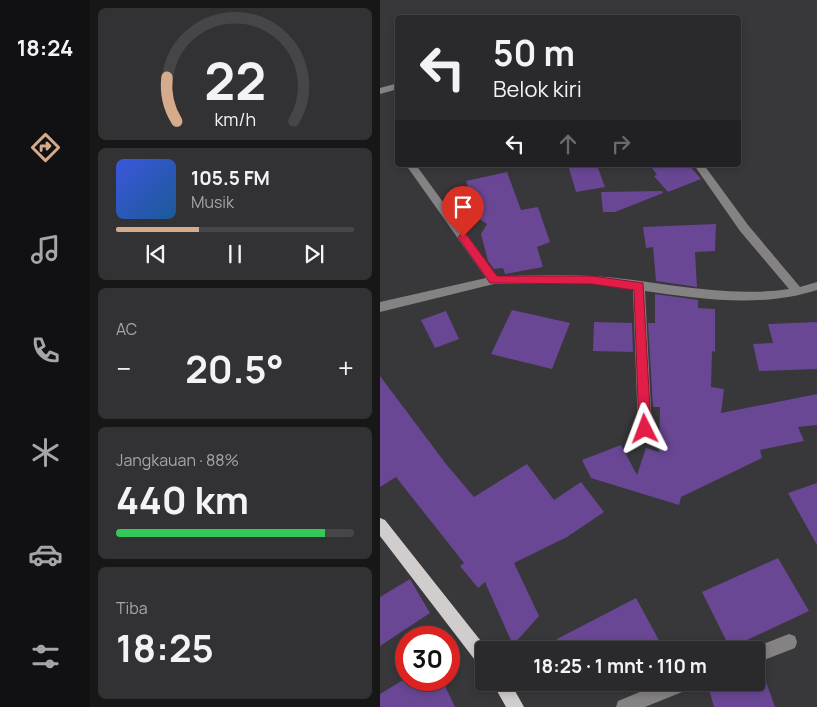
<!DOCTYPE html>
<html lang="id">
<meta charset="utf-8">
<style>
:root{--surface:#2a292c;--page:#323134;--text:#f1f3f6;--muted:#a5a6a9;--line:#464548;--accent:#d6ab8b}
body{margin:0;font-family:Manrope,sans-serif;background:var(--page);color:var(--text);height:100vh;display:flex;flex-direction:column;font-size:19px;white-space:nowrap}
*{box-sizing:border-box;margin:0}
p{font-size:16px;color:var(--muted)}
.icon{flex:none;width:28px;height:28px;fill:none;stroke:currentColor;stroke-width:2;stroke-linecap:round;stroke-linejoin:round}
.map{position:relative;flex:1;overflow:hidden}
.drawer{display:flex;flex-direction:column;gap:8px;padding:8px;background:#171718;width:290px}
.drawer>*{flex:none}
.banner{position:absolute;left:15px;top:15px;width:346px;height:152px;border-radius:5px;box-shadow:0 2px 8px #0003,0 0 0 1px var(--line);background:#2a292c;color:var(--text);overflow:hidden}
.speed{position:absolute;left:15px;top:626px;display:flex;gap:10px;font-size:25px;font-weight:700;text-align:center}
.speed>*{display:grid;place-content:center;width:65px;height:65px;border-radius:50%;background:var(--surface);box-shadow:0 2px 8px #0003,0 0 0 1px var(--line);line-height:1}
.speed .limit{border:8px solid #d22;background:#fff;color:#111}
.pin{position:absolute;display:grid;place-items:center;width:42px;height:42px;color:#fff;margin:-51px -21px;border-radius:50% 50% 50% 0;rotate:-45deg;box-shadow:0 0 5px #0007}
.pin .icon{rotate:45deg}
.me{position:absolute;width:55px;margin:-28px;rotate:357deg;stroke-linejoin:round;filter:drop-shadow(0 0 4px #0008)}
.turn{display:flex;align-items:center;gap:18px;height:105px;padding:0 15px;font-size:22px}
.turn .icon{width:65px;height:65px;stroke-width:2.5}
.turn b{display:block;font-size:35px;line-height:42px}
.lanes{display:flex;align-items:center;height:48px;padding:0 15px;background:#0003;justify-content:center;gap:25px;direction:ltr}
.lanes .off{opacity:.35}
.big{font-size:38px;font-weight:700;line-height:1.1}
.drawer .widget{flex:1;display:flex;flex-direction:column;justify-content:center;gap:8px;min-width:0;padding:0 18px;border-radius:8px;background:var(--page)}
.drawer .dial{align-items:center;gap:0}
.dial svg{height:130px;overflow:visible;fill:none;stroke:var(--line);stroke-width:7;stroke-linecap:round;text-anchor:middle}
.dial text{fill:var(--text);stroke:none}
.song{display:flex;align-items:center;gap:15px}
.cover{width:60px;height:60px;border-radius:8px;background:linear-gradient(135deg,hsl(230 70% 55%),hsl(210 70% 35%))}
.played{height:5px;border-radius:2px;background:linear-gradient(90deg,var(--accent) 35%,var(--line) 35%)}
.keys{display:flex;justify-content:space-around;direction:ltr}
.heat{display:flex;justify-content:space-between;align-items:center;font-size:28px;direction:ltr}
.charge{height:8px;border-radius:4px;background:linear-gradient(90deg,#34c759 88%,var(--line) 0)}
.trip{position:absolute;left:95px;top:641px;width:290px;height:50px;border-radius:5px;background:var(--surface);box-shadow:0 2px 8px #0003,0 0 0 1px var(--line);font-weight:700;line-height:50px;text-align:center}
main{display:flex;flex:1;min-height:0}
.dock{display:flex;flex-direction:column;width:90px;justify-content:space-around;align-items:center;background:#111012;color:var(--muted)}
.dock .icon{width:35px;height:35px}
.dock .active{color:var(--accent)}
.dock b{font-size:22px;color:var(--text)}
.map>svg:first-child{display:block}
.building{fill:#694794}
.lines{fill:none;stroke-linecap:round;stroke-linejoin:round}
.minor{fill:#848282;fill-rule:evenodd}
.major{fill:#d1cdcc;fill-rule:evenodd}
.route{fill:#e11d48;stroke:#92132f}
</style>
<main>
<nav class="dock">
<b>18:24</b>
<svg class="icon active" aria-label="directions" viewBox="0 0 24 24"><path d="M12 3l9 9-9 9-9-9zM9 14v-3h6M13 9l2 2-2 2"/></svg>
<svg class="icon" aria-label="music" viewBox="0 0 24 24"><path d="M9 18V5l10-2v13"/><circle cx="6" cy="18" r="3"/><circle cx="16" cy="16" r="3"/></svg>
<svg class="icon" aria-label="phone" viewBox="0 0 24 24"><path d="M5 4h4l2 5-3 2q2 4 5 5l2-3 5 2v4C11 20 4 13 5 4z"/></svg>
<svg class="icon" aria-label="climate" viewBox="0 0 24 24"><path d="M12 3v18M4 7l16 10M4 17L20 7"/></svg>
<svg class="icon" aria-label="car" viewBox="0 0 24 24"><path d="M5 17H2v-5l4-1 3-4h7l3 4 3 1v5h-3M9 17h6M6 11h13"/><circle cx="7" cy="17" r="2"/><circle cx="17" cy="17" r="2"/></svg>
<svg class="icon" aria-label="filters" viewBox="0 0 24 24"><path d="M4 7h16M4 17h16"/><circle cx="9" cy="7" r="2"/><circle cx="15" cy="17" r="2"/></svg>
</nav>
<section class="drawer">
<div class="widget dial"><svg viewBox="0 0 100 80">
<path d="M14 69A42 42 0 1 1 86 69"/>
<path d="M14 69A42 42 0 0 1 8 42" stroke="#d6ab8b"/>
<text x="50" y="56" font-size="32" font-weight="700">22</text>
<text x="50" y="72" font-size="11">km/h</text>
</svg></div>
<div class="widget">
<div class="song"><i class="cover"></i><div><b>105.5 FM</b><p>Musik</p></div></div>
<div class="played"></div>
<div class="keys"><svg class="icon" aria-label="previous" viewBox="0 0 24 24"><path d="M18 5L8 12l10 7zM5 5v14"/></svg><svg class="icon" aria-label="pause" viewBox="0 0 24 24"><path d="M8 5v14M16 5v14"/></svg><svg class="icon" aria-label="next" viewBox="0 0 24 24"><path d="M6 5l10 7-10 7zM19 5v14"/></svg></div>
</div>
<div class="widget"><p>AC</p>
<div class="heat"><a>−</a><b class="big">20.5°</b><a>+</a></div>
</div>
<div class="widget"><p>Jangkauan · 88%</p><b class="big">440 km</b><div class="charge"></div></div>
<div class="widget"><p>Tiba</p><b class="big">18:25</b></div>
</section>
<div class="map">
<svg width="437" height="707" viewBox="0 0 437 707">
<rect width="100%" height="100%" fill="#38373a"/>
<path class="building" d="M188,165h29l8,22 -29,5z
M270,165h39l12,14 -33,13 -14,-16 3,-1z
M127,172l14,38 17,-3 12,35 -13,5 6,20 -38,7 -2,-6 -9,1 -6,-8 -7,-27 6,-10 -9,-6 -12,-37z
M282,191l1,2 -48,19h-12l-2,-20z
M336,224l-1,27 -20,1 2,35 -41,-6 -3,-34 -7,1 -3,-21z
M275,294l43,6v8l17,1v43l-3,-1 -1,36 13,2 -3,24 96,-19v31l-19,2 6,14 -44,9 2,8 -81,39 -2,8 -88,-27 -9,-18 39,-15 16,30 9,-27 13,4 1,-45h-7l-5,-84h7z
M132,310l58,13 -18,46 -61,-15z
M66,311l13,28 -24,9 -14,-28z
M214,322l38,1 1,29 -40,-1z
M437,322v47l-58,2 -6,-27 20,-1 -5,-19z
M0,376l66,88 28,33 53,-33 27,36 27,-18 23,30 -37,25 -53,26 25,53 -26,29 -28,-63 -7,6 -18,-22 4,-3 -68,-86 -16,10z
M437,483v62l-29,-52z
M398,558l31,53 -79,37 -28,-56z
M30,579l20,34 -50,33v-49z
M256,598l25,46 -11,6h-88l-5,-11z
M23,680h39l13,27h-75v-13z
M327,682h59l9,25h-61z"/>
<g class="lines">
<path class="minor" d="M18,83v6l-18,5v-6z
M26,165h10l81,111c32,0 64,-2 95,0 66,4 131,23 197,13l-49,-58 -46,-66h10l44,60 52,62 17,-5v8c-56,18 -115,9 -172,1l7,138 -2,4 -5,2 -5,-2 -2,-4 -5,-139 -41,-6h-98l-114,28v-10l106,-24z
M409,634l6,2 2,6 -2,6 -39,15v-13l-6,-1z
M284,682h30l-2,6 -47,19h-29l2,-6z"/>
<path class="major" d="M0,518l5,2 103,130h-4v16l-6,-2 -98,-128z
M112,682h18l14,25h-18z"/>
</g>
<path class="route" d="M83,233l3,1 31,42h95l51,7 8,146 -1,3 -5,2 -6,-5 -5,-139 -42,-6 -102,-1 -32,-46z"/>
</svg>
<div class="speed"><div class="limit">30</div></div>
<div class="pin" style="left:83px;top:237px;background:#d93025"><svg class="icon" aria-label="arrive" viewBox="0 0 24 24"><path d="M6 21V4h12l-3 4 3 4H6"/></svg></div>
<svg class="me" style="left:265px;top:429px" viewBox="-20 -20 40 40"><path d="M0-17L14 15 0 8-14 15z" fill="#e11d48" stroke="#fff" stroke-width="4"/></svg>
<div class="trip">18:25 · 1 mnt · 110 m</div>
<div class="banner">
<div class="turn"><svg class="icon" aria-label="left" viewBox="0 0 24 24"><path d="M17 20v-9H6M10 6l-5 5 5 5"/></svg><div><b>50 m</b>Belok kiri</div></div>
<div class="lanes"><svg class="icon" aria-label="left" viewBox="0 0 24 24"><path d="M17 20v-9H6M10 6l-5 5 5 5"/></svg><svg class="icon off" aria-label="ahead" viewBox="0 0 24 24"><path d="M12 20V5M6 11l6-6 6 6"/></svg><svg class="icon off" aria-label="right" viewBox="0 0 24 24"><path d="M7 20v-9h11M14 6l5 5-5 5"/></svg></div>
</div>
</div>
</main>
